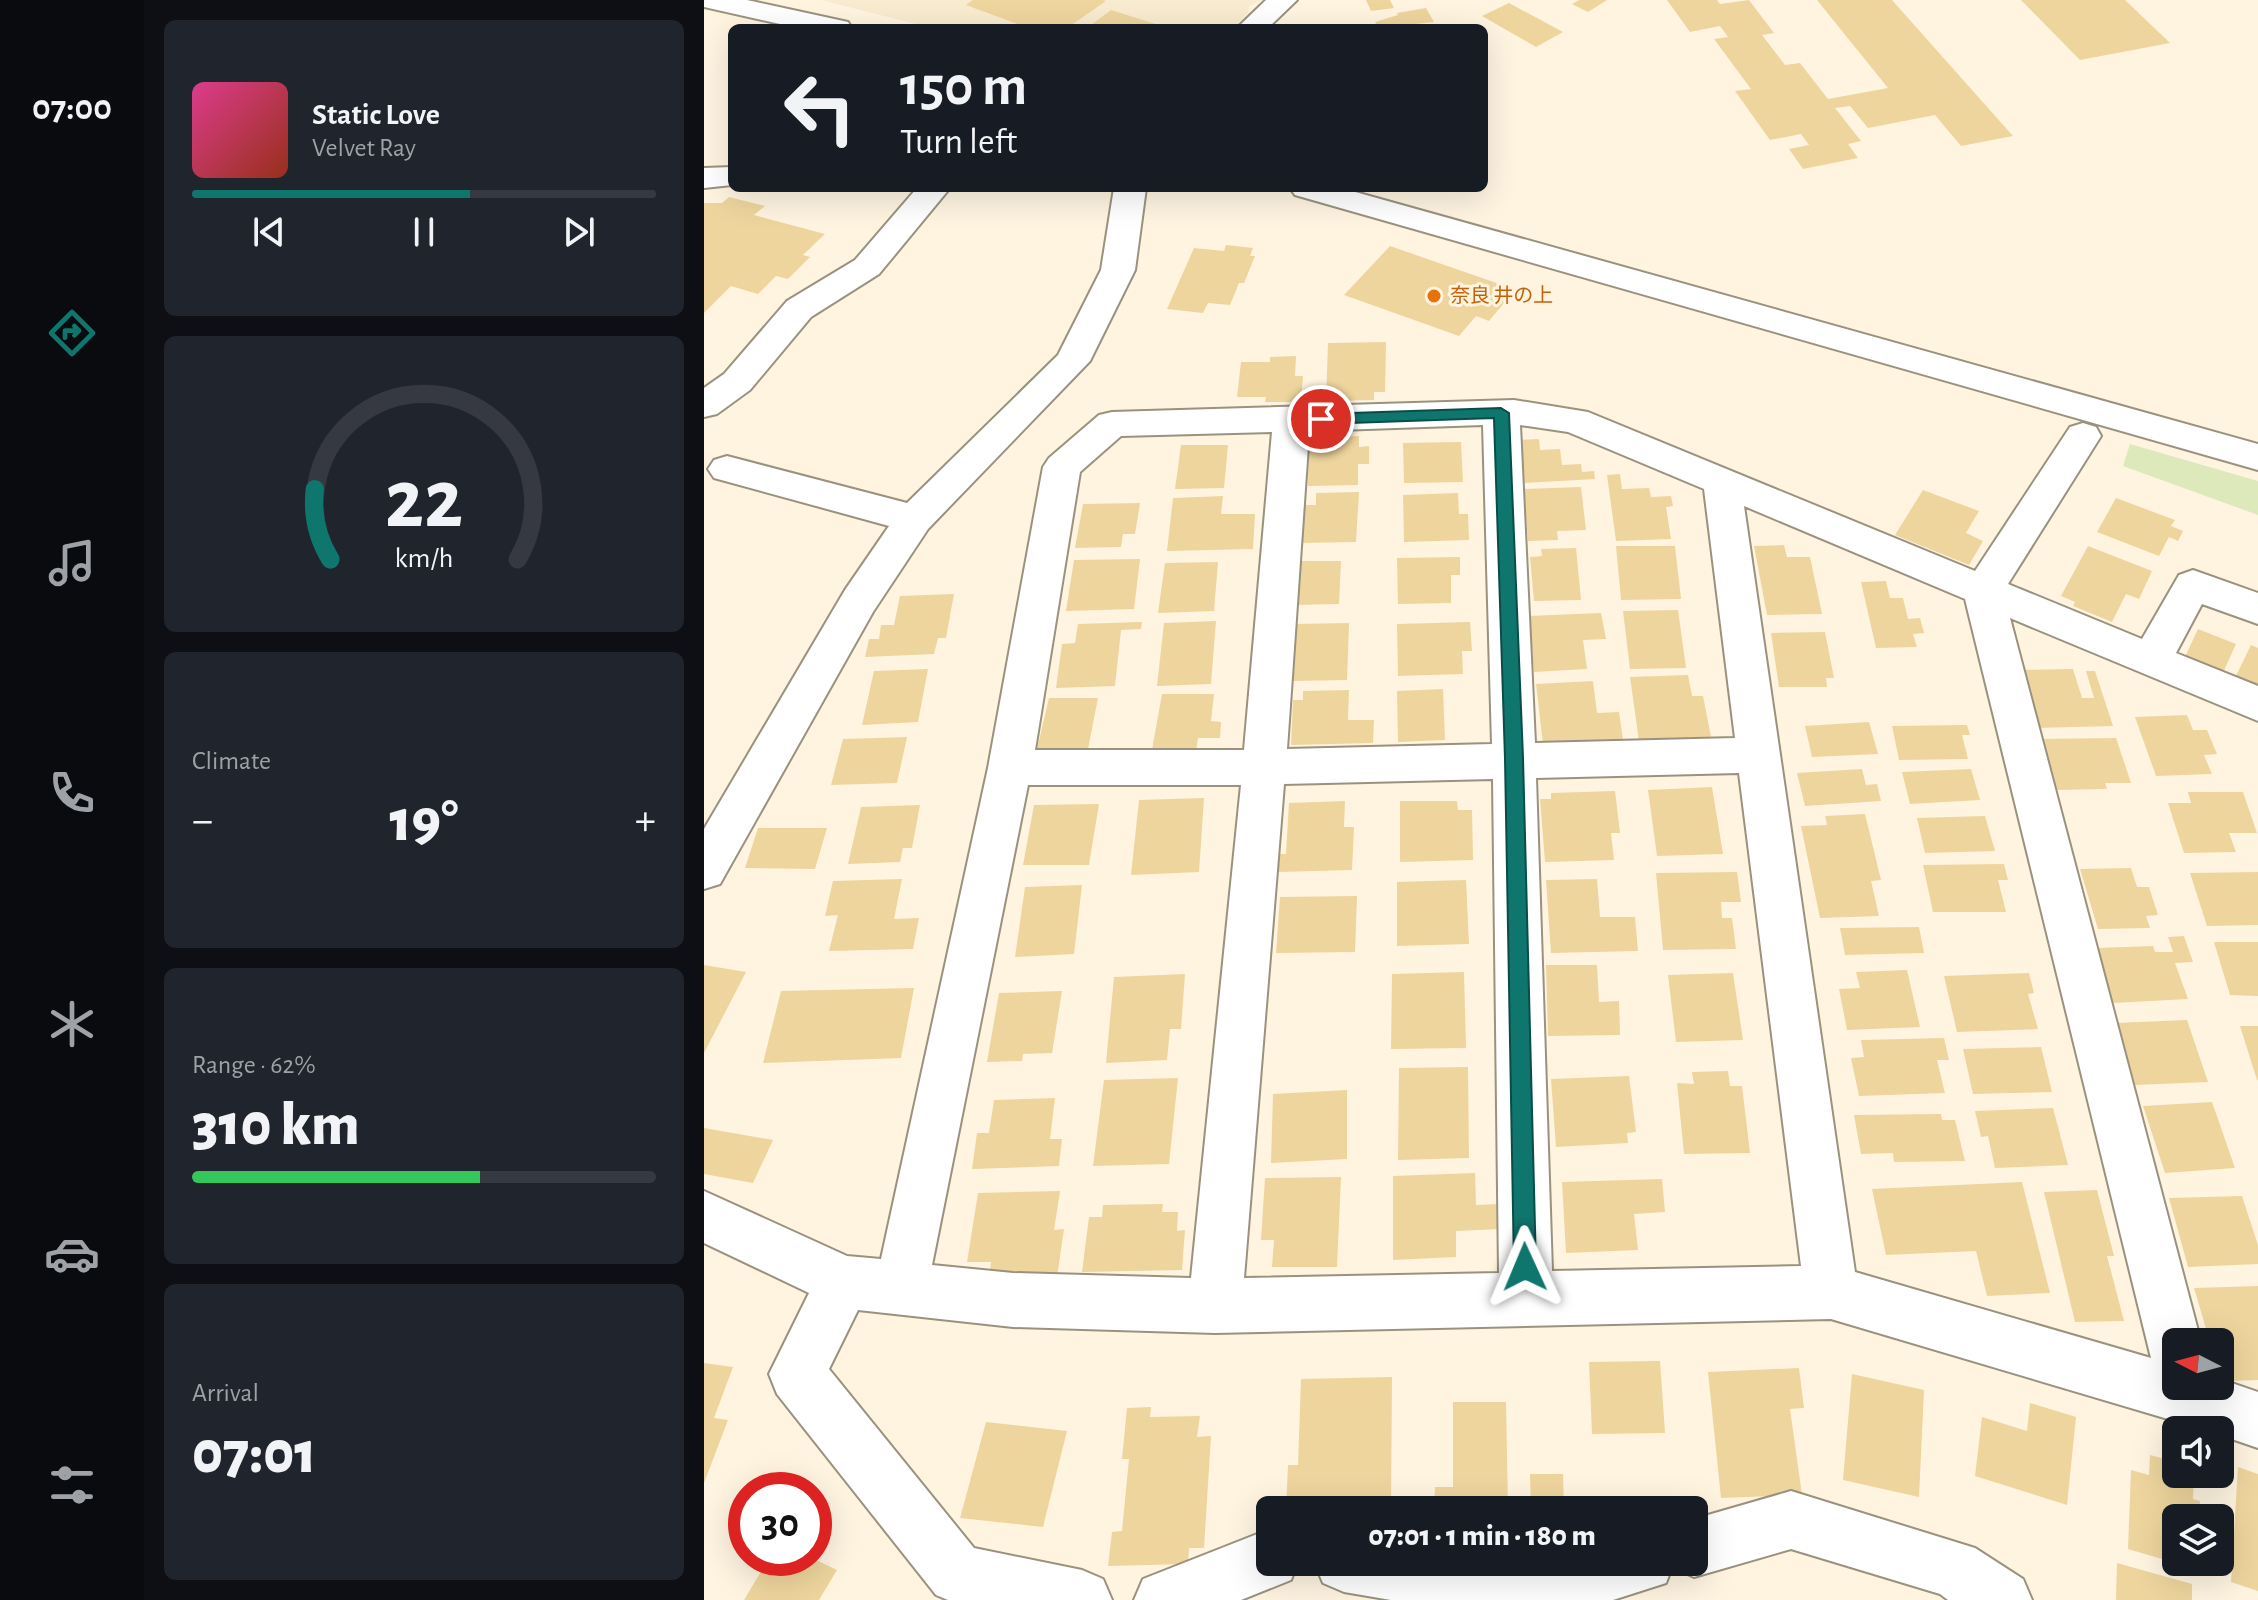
<!DOCTYPE html>
<meta charset="utf-8">
<style>
:root{--surface:#171b24;--page:#20242c;--text:#f1f3f6;--muted:#9ea1a6;--line:#363941;--accent:#0f766e}
body{margin:0;font-family:"Alegreya Sans","Noto Sans JP",sans-serif;background:var(--page);color:var(--text);height:100vh;display:flex;flex-direction:column;font-size:30px;white-space:nowrap}
*{box-sizing:border-box;margin:0}
p{font-size:26px;color:var(--muted)}
.icon{flex:none;width:44px;height:44px;fill:none;stroke:currentColor;stroke-width:2;stroke-linecap:round;stroke-linejoin:round}
.map{position:relative;flex:1;overflow:hidden}
.details{display:flex;flex-direction:column;gap:20px;padding:20px;background:#0d0f14;width:560px}
.details>*{flex:none}
.hud{position:absolute;left:24px;top:24px;width:760px;height:168px;border-radius:12px;box-shadow:0 8px 32px #0002;background:#171b24;color:var(--text);overflow:hidden}
.needle{width:52px;rotate:276deg}
.tools{position:absolute;left:1458px;top:1328px;display:grid;gap:16px}
.tools a{display:grid;place-items:center;width:72px;height:72px;border-radius:12px;background:var(--surface);box-shadow:0 8px 32px #0002;font-size:40px}
.speed{position:absolute;left:24px;top:1472px;display:flex;gap:16px;font-size:40px;font-weight:700;text-align:center}
.speed>*{display:grid;place-content:center;width:104px;height:104px;border-radius:50%;background:var(--surface);box-shadow:0 8px 32px #0002;line-height:1}
.speed .limit{border:12px solid #d22;background:#fff;color:#111}
.pin{position:absolute;display:grid;place-items:center;width:68px;height:68px;color:#fff;margin:-34px;border:4px solid #fff;border-radius:50%;box-shadow:0 2px 8px #0007}
.me{position:absolute;width:88px;margin:-44px;rotate:359deg;stroke-linejoin:round;filter:drop-shadow(0 0 6px #0008)}
.turn{display:flex;align-items:center;gap:28px;height:168px;padding:0 40px;font-size:36px}
.turn .icon{width:104px;height:104px;stroke-width:2.5}
.turn b{display:block;font-size:56px;line-height:68px}
.big{font-size:60px;font-weight:800;line-height:1.1}
.details .widget{flex:1;display:flex;flex-direction:column;justify-content:center;gap:12px;min-width:0;padding:0 28px;border-radius:12px;background:var(--page)}
.details .dial{align-items:center;gap:0}
.dial svg{height:208px;overflow:visible;fill:none;stroke:var(--line);stroke-width:7;stroke-linecap:round;text-anchor:middle}
.dial text{fill:var(--text);stroke:none}
.song{display:flex;align-items:center;gap:24px}
.cover{width:96px;height:96px;border-radius:12px;background:linear-gradient(135deg,hsl(330 70% 55%),hsl(10 70% 35%))}
.played{height:8px;border-radius:4px;background:linear-gradient(90deg,var(--accent) 60%,var(--line) 60%)}
.keys{display:flex;justify-content:space-around;direction:ltr}
.heat{display:flex;justify-content:space-between;align-items:center;font-size:44px;direction:ltr}
.charge{height:12px;border-radius:6px;background:linear-gradient(90deg,#34c759 62%,var(--line) 0)}
.trip{position:absolute;left:552px;top:1496px;width:452px;height:80px;border-radius:12px;background:var(--surface);box-shadow:0 8px 32px #0002;font-weight:800;line-height:80px;text-align:center}
main{display:flex;flex:1;min-height:0}
.tabs{display:flex;flex-direction:column;width:144px;justify-content:space-around;align-items:center;background:#090b0e;color:var(--muted)}
.tabs .icon{width:56px;height:56px}
.tabs .selected{color:var(--accent)}
.tabs b{font-size:36px;color:var(--text)}
.map>svg:first-child{display:block}
.built{fill:#f8ebcf}
.green{fill:#dde9bb}
.building{fill:#eed59e}
.lines{fill:none;stroke-linecap:round;stroke-linejoin:round}
.minor-casing{stroke:#9a927f;stroke-width:4}
.minor{fill:#fff;fill-rule:evenodd}
.route{fill:#0f766e;stroke:#0a4d48;stroke-width:2}
.food-dot{fill:#e8710a;stroke:#fef4e0;stroke-width:3}
.labels{text-anchor:middle;dominant-baseline:central;stroke-width:6;stroke-linejoin:round;paint-order:stroke}
.far-food-label{font-size:20px;fill:#c56008;stroke:#fef4e0;text-anchor:start}
</style>
<main>
<nav class="tabs">
<b>07:00</b>
<svg class="icon selected" aria-label="directions" viewBox="0 0 24 24"><path d="M12 3l9 9-9 9-9-9zM9 14v-3h6M13 9l2 2-2 2"/></svg>
<svg class="icon" aria-label="music" viewBox="0 0 24 24"><path d="M9 18V5l10-2v13"/><circle cx="6" cy="18" r="3"/><circle cx="16" cy="16" r="3"/></svg>
<svg class="icon" aria-label="phone" viewBox="0 0 24 24"><path d="M5 4h4l2 5-3 2q2 4 5 5l2-3 5 2v4C11 20 4 13 5 4z"/></svg>
<svg class="icon" aria-label="climate" viewBox="0 0 24 24"><path d="M12 3v18M4 7l16 10M4 17L20 7"/></svg>
<svg class="icon" aria-label="car" viewBox="0 0 24 24"><path d="M5 17H2v-5l4-1 3-4h7l3 4 3 1v5h-3M9 17h6M6 11h13"/><circle cx="7" cy="17" r="2"/><circle cx="17" cy="17" r="2"/></svg>
<svg class="icon" aria-label="filters" viewBox="0 0 24 24"><path d="M4 7h16M4 17h16"/><circle cx="9" cy="7" r="2"/><circle cx="15" cy="17" r="2"/></svg>
</nav>
<section class="details">
<div class="widget">
<div class="song"><i class="cover"></i><div><b>Static Love</b><p>Velvet Ray</p></div></div>
<div class="played"></div>
<div class="keys"><svg class="icon" aria-label="previous" viewBox="0 0 24 24"><path d="M18 5L8 12l10 7zM5 5v14"/></svg><svg class="icon" aria-label="pause" viewBox="0 0 24 24"><path d="M8 5v14M16 5v14"/></svg><svg class="icon" aria-label="next" viewBox="0 0 24 24"><path d="M6 5l10 7-10 7zM19 5v14"/></svg></div>
</div>
<div class="widget dial"><svg viewBox="0 0 100 80">
<path d="M14 69A42 42 0 1 1 86 69"/>
<path d="M14 69A42 42 0 0 1 8 42" stroke="#0f766e"/>
<text x="50" y="56" font-size="32" font-weight="700">22</text>
<text x="50" y="72" font-size="11">km/h</text>
</svg></div>
<div class="widget"><p>Climate</p>
<div class="heat"><a>−</a><b class="big">19°</b><a>+</a></div>
</div>
<div class="widget"><p>Range · 62%</p><b class="big">310 km</b><div class="charge"></div></div>
<div class="widget"><p>Arrival</p><b class="big">07:01</b></div>
</section>
<div class="map">
<svg width="1554" height="1600" viewBox="0 0 1554 1600">
<rect width="100%" height="100%" fill="#fef4e0"/>
<path class="built" d="M117,0h441l-13,6 -1,7 -15,15h-301z"/>
<path class="green" d="M1426,444l128,37v34l-135,-49z"/>
<path class="building" d="M269,0h129l4,1 -39,27h-39l-62,-23z
M662,0h24l4,8 -23,3z
M875,0h28l-19,12 -16,-8z
M963,0h50l3,4 29,-4 25,33 -12,2 23,30 15,-2 28,36 60,-11 -71,-88h75l121,136 -52,10 -26,-31 -67,13 -18,-22 -15,2 26,33 -13,3 10,14 -55,11 -14,-20 20,-4 -8,-11 -31,6 -35,-49 16,-2 -37,-50 14,-2 -8,-11 -30,6z
M1317,0h104l45,43 -90,17z
M805,3l54,29 -27,15 -54,-31z
M722,8l8,14 -56,6 -3,-6 23,-7 -1,-2z
M407,10l54,17v1h-78z
M25,197l36,9 -11,9 71,19 -22,21 7,2 -22,22 -12,-3 -18,18 -27,-8 -27,27v-110h18z
M522,245l27,3 -3,8h5l-11,27h-5l-9,22 -22,-2 -5,10 -36,-4 27,-61 30,3z
M686,246l118,41 -7,7 8,3 -20,24 -13,-5 -17,20 -115,-41z
M682,342l-1,50h-11v8l-48,1 2,-58z
M592,356l-1,20h8l-2,26h-36l1,-5h-29l4,-35h29v-5z
M655,436v11l10,-1v18h-11v21l-50,1 1,-48z
M835,439l1,11 20,-1 2,16 19,-1 1,8 12,-1 1,8 -71,4 -6,-43z
M757,442l2,40 -59,1 -1,-40z
M477,445h47l-4,43 -49,1z
M916,474l2,15 27,-1 2,9 20,-1 2,10 -7,1 5,32 -55,2 -9,-66z
M877,487l5,43 -29,1 1,9 -30,1 -4,-52z
M1219,490l56,21 -13,22 17,8 -14,24 -74,-30z
M655,492l-3,50 -59,1 7,-38h12v-12z
M754,493l1,21h9l1,26 -65,2 -1,-47z
M519,496l-2,18h34l-2,35 -86,2 6,-53z
M1412,498l59,22 -4,6 12,5 -5,10 -9,-4 -10,19 -62,-24z
M436,503l-5,31h-12l-2,13 -46,1 8,-44z
M1080,545l3,12h23l12,57 -55,1 -13,-69z
M912,546h59l6,53 -60,1z
M1384,546l64,25 -13,28 -13,-5 -14,28 -39,-16 2,-4 -14,-6z
M872,548l5,52 -47,1 -4,-44 12,-1 -1,-7z
M756,557v18h-9v28l-53,1 -1,-46z
M436,559l-6,50 -68,2 8,-51z
M591,561h46l-2,43 -47,1z
M514,562l-4,49 -56,2 7,-50z
M1182,581l4,17h13l5,21 12,-1 4,15 -11,1 4,13 -41,1 -15,-66z
M250,594l-8,44h-8l-4,16 -69,3 4,-18h10l2,-14h13l6,-29z
M974,610l8,58 -56,1 -7,-58z
M897,613l5,26 -23,1 4,29 -53,3 -6,-56z
M512,621l-5,63 -54,2 7,-63z
M438,622l-1,7 -20,1 -6,56 -59,2 6,-44 13,-1 3,-19z
M766,622l2,29h-10l1,23 -65,2 -1,-52z
M645,623l-2,57 -57,1 4,-57z
M1494,629l38,15 -15,33 -38,-16z
M1121,632l9,46h-8l1,9h-48l-8,-54z
M1547,645l7,3v50l-27,-12z
M224,669l-10,53 -56,3 12,-54z
M1369,669l9,29h12l-8,-27h9l18,55 -77,2 -17,-58z
M984,675l4,21h11l8,41 -72,4 -9,-64z
M889,681l4,32 22,-1 4,28 -80,4 -7,-60z
M739,689l2,51 -47,2 -1,-51z
M645,690l-1,30h26l-1,23 -82,2 2,-45h10v-9z
M458,694h52l-3,27 10,1 -1,16h-22l-2,13 -44,-1z
M345,698h49l-10,51h-51z
M1483,715l6,15h14l10,24 -13,1 8,19 -56,2 -21,-59z
M1165,722l9,32 -66,3 -7,-31z
M1263,725l3,10h-8l6,24 -69,1 -7,-34z
M203,737l-10,46 -66,2 12,-46z
M1412,738l15,45h-26l2,6 -54,1 -15,-51z
M1158,769l4,16 11,-1 4,17 -76,5 -8,-33z
M1267,769l9,31 -70,4 -8,-32z
M1008,787l11,67 -66,2 -9,-66z
M911,791l5,42h-9l3,27 -69,2 -5,-63h11v-6z
M1484,792h55l14,41h-28l7,19 -52,1 -16,-50h23z
M500,798l-5,74 -68,3 8,-75z
M641,801l-1,26h10l-2,43 -74,2 1,-18h7l3,-51z
M696,801h57l1,9h14l1,50 -73,2z
M395,804l-10,61h-66l11,-60z
M216,805l-8,43h-9l-3,14 -52,2 13,-57z
M1161,814l16,66 -10,1 8,35 -59,2 -19,-92 26,-1 -2,-9z
M1281,816l10,35 -70,2 -8,-35z
M54,828h69l-12,41 -70,-1z
M1300,864l4,16h-10l8,32h-73l-10,-47z
M1427,868l6,19h12l9,28 -12,1 4,12 -52,1 -18,-60z
M1033,872l4,30h-20l1,16h10l4,31 -73,1 -7,-77z
M1554,872v53l-51,1 -17,-53z
M198,879l-8,40 25,-1 -6,31 -84,2 9,-36 -13,1 8,-35z
M893,879l3,38h35l3,34 -87,2 -5,-73z
M762,880l3,64 -72,2v-64z
M378,885l-8,69 -59,3 10,-70z
M653,896l-2,56 -79,1 4,-56z
M1215,927l5,26 -79,2 -5,-27z
M1480,936l9,26 -18,1 13,36 -75,4 -16,-55 56,-2 2,6h18l-5,-15z
M1510,942h44v54l-28,-1z
M0,965l42,7 -42,81z
M842,965h51l2,37 20,-1 1,34 -72,1z
M1203,970l13,57 -73,3 -8,-41 21,-1 -4,-16z
M760,972l2,76 -75,1 1,-75z
M1029,973l10,67 -67,2 -8,-67z
M1325,973l5,20 -6,1 10,35 -81,3 -13,-56z
M481,974l-4,55h-11l-3,31 -61,3 8,-86z
M210,988l-13,70 -138,5 18,-72z
M358,991l-10,62 -29,1 -1,7 -35,1 12,-69z
M1483,1020l21,62 -73,3 -19,-62z
M1536,1026h18v54h-1z
M1240,1038l5,22h-12l8,33 -86,3 -8,-38 13,-1 -3,-17z
M1337,1047l11,45 -79,2 -10,-45z
M764,1067l1,91 -71,2 1,-92z
M1024,1071l2,15h12l8,67 -66,1 -7,-71 17,1 -2,-12z
M925,1076l7,56 -9,1 1,10 -72,4 -5,-68z
M474,1078l-9,86 -76,2 11,-86z
M643,1090v69l-76,4 2,-69z
M351,1098l-5,41h12l-3,27 -87,3 5,-36h12l5,-33z
M1508,1102l23,66 -70,5 -22,-67z
M1349,1108l15,57 -73,3 -7,-32 -7,1 -6,-26z
M1237,1114l1,6h13l10,41 -71,1 -1,-9 -32,1 -7,-39z
M0,1128l69,12 -20,43 -49,-9z
M771,1173l1,32 23,-1v25l-43,2v26l-63,3v-84z
M637,1177l-4,90h-65l2,-27h-13l4,-62z
M958,1179l3,33 -31,2 4,36 -72,3 -4,-71z
M1318,1182l28,111 -63,3 -11,-45 -90,4 -14,-66z
M1393,1190l17,66h-7l17,65 -49,1 -31,-130z
M356,1191l-6,39 10,-1 -7,48 -68,2 2,-17h-24l11,-69z
M1538,1196l16,49v19l-70,3 -19,-69z
M459,1204l-1,8h16l-1,19 8,-1 -3,40 -100,2 7,-55h13l1,-12z
M1554,1286v94l-27,1 -7,-24h-4v-15h-10l-16,-54z
M956,1361l5,72 -73,1 -3,-72z
M0,1363l29,4 -19,51 14,2 -24,63z
M1095,1368l5,40 -14,1 12,86 -81,3 -13,-126z
M1148,1374l72,16 -5,107 -76,-17z
M688,1377l-1,133h-105l2,-45h10l3,-86z
M749,1402h53l2,108h-74l1,-23h18z
M1326,1403l46,14 -9,88 -92,-29 7,-59 45,14z
M447,1407l-1,10 50,-1 -3,21 14,-1 -7,112h-15l-1,16 -80,2 4,-34 10,-1 7,-72h-7l5,-51z
M282,1422l81,9 -24,96 -83,-9z
M1446,1455l26,7v12h18l-1,25 7,2 -1,17h-23v44h13v5l-61,-18 3,-79 18,5z
M1534,1467l20,7v117l-27,-9z
M826,1474h33l1,36h-33z
M65,1558h43l25,12 -18,30h-75z
M1413,1563l75,21v16h-76z"/>
<g class="lines">
<g class="minor-casing">
<path id="minor" d="M0,0h43l101,22 4,6h-54l-94,-21z
M562,0h31l-29,28h-31z
M28,167v18l-28,3v-20z
M213,188h33l-71,86 -68,43 -61,73 -33,24 -13,3v-29l20,-14 63,-73 68,-41z
M410,188h32l-11,82 -45,91 -162,168 -55,83 -153,272 -16,5v-60l141,-239 44,-64 -175,-48 -6,-9 6,-9 13,-4 180,47 151,-148 43,-85z
M586,188h51l917,256v26l-963,-275z
M810,400l74,12 387,159 95,-144 13,-4 13,4 5,9 -93,148 134,55 37,-64 14,-5 65,23v31l-56,-20 -26,49 82,33v35l-248,-103 191,724h-25v44h44v-7l38,13v56l-38,-13v-5h-15l-374,-111 -616,14 -202,-6 -155,-17 -29,59 145,179 108,22 21,9 9,21h-164l-12,-5 -159,-201 -8,-20 40,-81 -105,-50v-52l143,65 34,3 107,-491 55,-301 6,-9 50,-43 13,-3zM779,425l9,319 -205,5 22,-318zM816,425l48,7 136,57 31,249 -200,5zM568,432l-28,318h-209l45,-278 41,-36zM1040,506l221,93 186,759 -296,-86zM1035,773l62,493 -249,5 -16,-493zM789,779l6,494 -255,5 40,-494zM324,785h213l-50,493 -178,-5 -81,-8z
M1087,1491l184,57 48,31 9,21h-84l-8,-6 -149,-45 -97,28 -22,-10 -6,16 -53,17h-222l-47,-8 -21,-9 -9,-21h380v-43z
M566,1529v33h28l-7,18 -50,20h-107l9,-21z"/>
</g>
<use href="#minor" class="minor"/>
</g>
<path class="route" d="M797,408l8,5 14,345 13,509 -3,8 -8,3 -8,-3 -3,-8 -9,-509 -11,-340 -173,6 -8,-5 8,-5z"/>
<circle class="food-dot" cx="730" cy="296" r="8"/>
<g class="labels">
<g class="far-food-label">
<text x="746" y="296">奈良 井の上</text>
</g>
</g>
</svg>
<div class="tools">
<a><svg class="needle" viewBox="-14 -14 28 28"><path d="M0-13l5 13h-10z" fill="#e53935"/><path d="M0 13l5-13h-10z" fill="#9ea1a6"/></svg></a>
<a><svg class="icon" aria-label="sound" viewBox="0 0 24 24"><path d="M4 9h4l5-4v14l-5-4H4zM17 9q2 3 0 6"/></svg></a>
<a><svg class="icon" aria-label="layers" viewBox="0 0 24 24"><path d="M12 4l9 5-9 5-9-5zM3 14l9 5 9-5"/></svg></a>
</div>
<div class="speed"><div class="limit">30</div></div>
<div class="pin" style="left:617px;top:419px;background:#d93025"><svg class="icon" aria-label="arrive" viewBox="0 0 24 24"><path d="M6 21V4h12l-3 4 3 4H6"/></svg></div>
<svg class="me" style="left:821px;top:1267px" viewBox="-20 -20 40 40"><path d="M0-17L14 15 0 8-14 15z" fill="#0f766e" stroke="#fff" stroke-width="4"/></svg>
<div class="trip">07:01 · 1 min · 180 m</div>
<div class="hud">
<div class="turn"><svg class="icon" aria-label="left" viewBox="0 0 24 24"><path d="M17 20v-9H6M10 6l-5 5 5 5"/></svg><div><b>150 m</b>Turn left</div></div>
</div>
</div>
</main>
